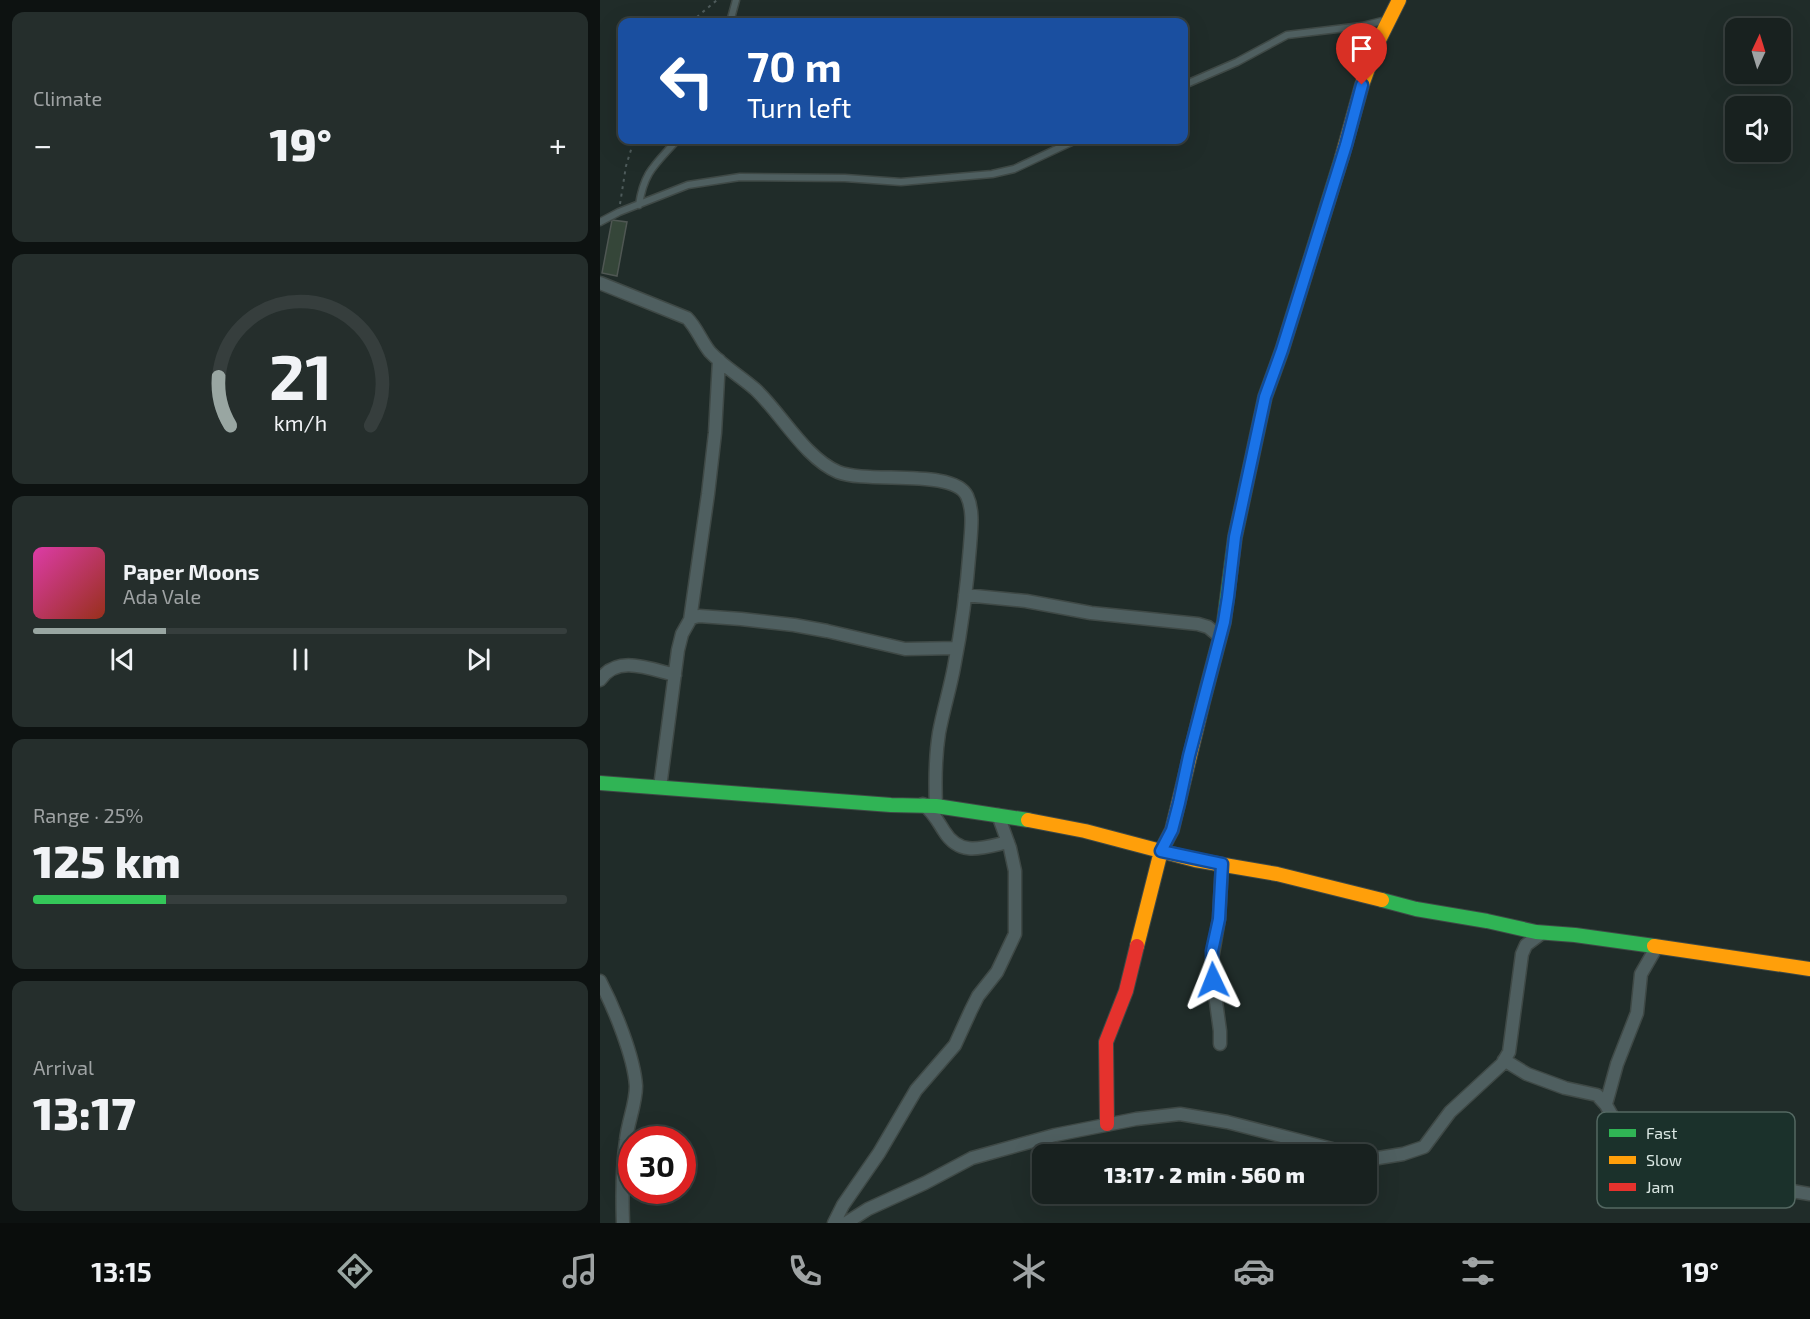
<!DOCTYPE html>
<meta charset="utf-8">
<style>
:root{--surface:#18211f;--page:#252e2c;--text:#f1f3f6;--muted:#9fa3a4;--line:#363e3d;--accent:#99a6a2}
body{margin:0;font-family:"Exo 2",sans-serif;background:var(--page);color:var(--text);height:100vh;display:flex;flex-direction:column;font-size:22px;white-space:nowrap}
*{box-sizing:border-box;margin:0}
p{font-size:20px;color:var(--muted)}
.icon{flex:none;width:33px;height:33px;fill:none;stroke:currentColor;stroke-width:2;stroke-linecap:round;stroke-linejoin:round}
.map{position:relative;flex:1;overflow:hidden}
.drawer{display:flex;flex-direction:column;gap:12px;padding:12px;background:#0d1211;width:600px}
.drawer>*{flex:none}
.guide{position:absolute;left:18px;top:18px;width:570px;height:126px;border-radius:12px;box-shadow:0 6px 24px #0002,0 0 0 2px var(--line);background:#1a4fa0;color:#fff;overflow:hidden}
.needle{width:39px;rotate:4deg}
.buttons{position:absolute;left:1125px;top:18px;display:grid;gap:12px}
.buttons a{display:grid;place-items:center;width:66px;height:66px;border-radius:12px;background:var(--surface);box-shadow:0 6px 24px #0002,0 0 0 2px var(--line);font-size:30px}
.speed{position:absolute;left:18px;top:1126px;display:flex;gap:12px;font-size:30px;font-weight:700;text-align:center}
.speed>*{display:grid;place-content:center;width:78px;height:78px;border-radius:50%;background:var(--surface);box-shadow:0 6px 24px #0002,0 0 0 2px var(--line);line-height:1}
.speed .limit{border:9px solid #d22;background:#fff;color:#111}
.pin{position:absolute;display:grid;place-items:center;width:51px;height:51px;color:#fff;margin:-62px -26px;border-radius:50% 50% 50% 0;rotate:-45deg;box-shadow:0 0 6px #0007}
.pin .icon{rotate:45deg}
.me{position:absolute;width:66px;margin:-33px;rotate:358deg;stroke-linejoin:round;filter:drop-shadow(0 0 4px #0008)}
.turn{display:flex;align-items:center;gap:21px;height:126px;padding:0 30px;font-size:27px}
.turn .icon{width:78px;height:78px;stroke-width:2.5}
.turn b{display:block;font-size:42px;line-height:51px}
.big{font-size:45px;font-weight:800;line-height:1.1}
.drawer .card{flex:1;display:flex;flex-direction:column;justify-content:center;gap:9px;min-width:0;padding:0 21px;border-radius:12px;background:var(--page)}
.drawer .dial{align-items:center;gap:0}
.dial svg{height:156px;overflow:visible;fill:none;stroke:var(--line);stroke-width:7;stroke-linecap:round;text-anchor:middle}
.dial text{fill:var(--text);stroke:none}
.song{display:flex;align-items:center;gap:18px}
.cover{width:72px;height:72px;border-radius:9px;background:linear-gradient(135deg,hsl(320 70% 55%),hsl(10 70% 35%))}
.played{height:6px;border-radius:3px;background:linear-gradient(90deg,var(--accent) 25%,var(--line) 25%)}
.keys{display:flex;justify-content:space-around;direction:ltr}
.heat{display:flex;justify-content:space-between;align-items:center;font-size:33px;direction:ltr}
.charge{height:9px;border-radius:4px;background:linear-gradient(90deg,#34c759 25%,var(--line) 0)}
.trip{position:absolute;left:432px;top:1144px;width:345px;height:60px;border-radius:12px;background:var(--surface);box-shadow:0 6px 24px #0002,0 0 0 2px var(--line);font-weight:800;line-height:60px;text-align:center}
.tabs{display:flex;height:96px;justify-content:space-around;align-items:center;background:#0a0d0c;color:var(--muted)}
.tabs .icon{width:42px;height:42px}
.tabs .active{color:var(--accent)}
.tabs b{font-size:27px;color:var(--text)}
main{display:flex;flex:1;min-height:0}
.map>svg:first-child{display:block}
.building{fill:#354639;stroke:#4f5753;stroke-width:1.5}
.lines{fill:none;stroke-linecap:round;stroke-linejoin:round}
.lane-casing{stroke:#3f4946;stroke-width:9}
.street-casing{stroke:#3f4946;stroke-width:15}
.fast-casing{stroke:#3f4946;stroke-width:16}
.slow-casing{stroke:#3f4946;stroke-width:16}
.jam-casing{stroke:#3f4946;stroke-width:16}
.path{stroke:#4e5b5b;stroke-width:2;stroke-dasharray:3 4.5;stroke-linecap:butt}
.lane{stroke:#4f5f60;stroke-width:6}
.street{stroke:#4f5f60;stroke-width:12}
.fast{stroke:#30b455;stroke-width:14}
.slow{stroke:#ff9f0a;stroke-width:14}
.jam{stroke:#e5322d;stroke-width:14}
.route-casing{stroke:#114b97;stroke-width:15}
.route{stroke:#1a73e8;stroke-width:10}
.key{fill:#1b312b;stroke:#546862;stroke-width:1.5}
.key-label{font-size:16px;fill:#dae7e3}
</style>
<main>
<section class="drawer">
<div class="card"><p>Climate</p>
<div class="heat"><a>−</a><b class="big">19°</b><a>+</a></div>
</div>
<div class="card dial"><svg viewBox="0 0 100 80">
<path d="M14 69A42 42 0 1 1 86 69"/>
<path d="M14 69A42 42 0 0 1 8 44" stroke="#99a6a2"/>
<text x="50" y="56" font-size="32" font-weight="700">21</text>
<text x="50" y="72" font-size="11">km/h</text>
</svg></div>
<div class="card">
<div class="song"><i class="cover"></i><div><b>Paper Moons</b><p>Ada Vale</p></div></div>
<div class="played"></div>
<div class="keys"><svg class="icon" aria-label="previous" viewBox="0 0 24 24"><path d="M18 5L8 12l10 7zM5 5v14"/></svg><svg class="icon" aria-label="pause" viewBox="0 0 24 24"><path d="M8 5v14M16 5v14"/></svg><svg class="icon" aria-label="next" viewBox="0 0 24 24"><path d="M6 5l10 7-10 7zM19 5v14"/></svg></div>
</div>
<div class="card"><p>Range · 25%</p><b class="big">125 km</b><div class="charge"></div></div>
<div class="card"><p>Arrival</p><b class="big">13:17</b></div>
</section>
<div class="map">
<svg width="1210" height="1223" viewBox="0 0 1210 1223">
<rect width="100%" height="100%" fill="#202c29"/>
<path class="building" d="M12,220l15,2 -10,54 -15,-3z"/>
<g class="lines">
<g class="lane-casing">
<path id="lane" d="M130,22l6,-22
M584,85l53,-23 50,-27 75,-9 24,-6
M39,205c5,-34 17,-41 38,-65
M0,222l19,-10 69,-27 52,-8 105,1 56,4 91,-8 22,-5 62,-29"/>
</g>
<g class="street-casing">
<path id="street" d="M0,283l87,35c10,10 14,23 23,34 13,14 30,24 45,37 26,24 50,69 83,83 30,12 116,-4 129,24 7,15 4,34 3,50 -3,40 -8,81 -16,121 -4,22 -11,44 -15,66 -4,25 -4,48 -3,73
M365,595l61,6 65,12 107,11 10,3 12,10
M90,620l18,-126 7,-61 4,-73
M0,680c17,-26 50,-11 75,-5
M60,787l18,-137 4,-16 9,-16 8,-2 42,3 53,6 33,6 78,18 52,-1
M323,804c10,8 14,16 21,27 16,26 38,17 64,11
M0,981c14,27 34,75 36,105 0,18 -8,35 -10,54 -4,27 -4,55 -3,83
M620,1044v-13l-9,-66 8,-46 3,-54
M904,1060l23,14 38,14 32,7 9,10 15,27 24,14 19,21 24,14 23,6 75,3 24,4
M1006,1104l11,-40 20,-51 4,-39 15,-26
M766,1160l37,-6 21,-7 26,-35 52,-48 7,-12 13,-98 4,-9 16,-12
M234,1223l9,-18 36,-52 37,-63 39,-45 16,-35 7,-14 19,-24 18,-38v-63l-5,-23 -12,-33
M246,1223l22,-14 57,-26 47,-25 83,-23 81,-16 44,-5 47,8 105,27 17,6"/>
</g>
<g class="fast-casing">
<path id="fast" d="M602,706l22,-84 11,-85 30,-140 17,-47 60,-193
M0,783l291,22 45,1 92,14
M782,900l34,9 71,12 49,11 39,3 79,11"/>
</g>
<g class="slow-casing">
<path id="slow" d="M742,157l20,-72 15,-41 22,-44
M428,820l57,11 110,29 82,14 105,26
M537,946l24,-95 11,-21 30,-124
M1054,946l156,23"/>
</g>
<g class="jam-casing">
<path id="jam" d="M507,1124l-1,-82 20,-51 11,-45"/>
</g>
<path class="path" d="M91,22l26,-22
M20,204l6,-38 8,-26"/>
<use href="#lane" class="lane"/>
<use href="#street" class="street"/>
<use href="#fast" class="fast"/>
<use href="#slow" class="slow"/>
<use href="#jam" class="jam"/>
</g>
<g class="lines">
<g class="route-casing">
<path id="route" d="M613,980l-1,-29 7,-32 3,-55 -61,-13 11,-21 7,-27 10,-47 35,-134 4,-25 7,-60 30,-140 17,-47 64,-205 16,-60"/>
</g>
<use href="#route" class="route"/>
</g>
<rect x="997" y="1112" width="198" height="96" rx="9" class="key"/>
<rect x="1009" y="1129" width="27" height="8" fill="#30b455"/>
<rect x="1009" y="1156" width="27" height="8" fill="#ff9f0a"/>
<rect x="1009" y="1183" width="27" height="8" fill="#e5322d"/>
<g class="key-label">
<text x="1046" y="1139">Fast</text>
<text x="1046" y="1166">Slow</text>
<text x="1046" y="1193">Jam</text>
</g>
</svg>
<div class="buttons">
<a><svg class="needle" viewBox="-14 -14 28 28"><path d="M0-13l5 13h-10z" fill="#e53935"/><path d="M0 13l5-13h-10z" fill="#9fa3a4"/></svg></a>
<a><svg class="icon" aria-label="sound" viewBox="0 0 24 24"><path d="M4 9h4l5-4v14l-5-4H4zM17 9q2 3 0 6"/></svg></a>
</div>
<div class="speed"><div class="limit">30</div></div>
<div class="pin" style="left:762px;top:85px;background:#d93025"><svg class="icon" aria-label="arrive" viewBox="0 0 24 24"><path d="M6 21V4h12l-3 4 3 4H6"/></svg></div>
<svg class="me" style="left:613px;top:980px" viewBox="-20 -20 40 40"><path d="M0-17L14 15 0 8-14 15z" fill="#1a73e8" stroke="#fff" stroke-width="4"/></svg>
<div class="trip">13:17 · 2 min · 560 m</div>
<div class="guide">
<div class="turn"><svg class="icon" aria-label="left" viewBox="0 0 24 24"><path d="M17 20v-9H6M10 6l-5 5 5 5"/></svg><div><b>70 m</b>Turn left</div></div>
</div>
</div>
</main>
<nav class="tabs">
<b>13:15</b>
<svg class="icon active" aria-label="directions" viewBox="0 0 24 24"><path d="M12 3l9 9-9 9-9-9zM9 14v-3h6M13 9l2 2-2 2"/></svg>
<svg class="icon" aria-label="music" viewBox="0 0 24 24"><path d="M9 18V5l10-2v13"/><circle cx="6" cy="18" r="3"/><circle cx="16" cy="16" r="3"/></svg>
<svg class="icon" aria-label="phone" viewBox="0 0 24 24"><path d="M5 4h4l2 5-3 2q2 4 5 5l2-3 5 2v4C11 20 4 13 5 4z"/></svg>
<svg class="icon" aria-label="climate" viewBox="0 0 24 24"><path d="M12 3v18M4 7l16 10M4 17L20 7"/></svg>
<svg class="icon" aria-label="car" viewBox="0 0 24 24"><path d="M5 17H2v-5l4-1 3-4h7l3 4 3 1v5h-3M9 17h6M6 11h13"/><circle cx="7" cy="17" r="2"/><circle cx="17" cy="17" r="2"/></svg>
<svg class="icon" aria-label="filters" viewBox="0 0 24 24"><path d="M4 7h16M4 17h16"/><circle cx="9" cy="7" r="2"/><circle cx="15" cy="17" r="2"/></svg>
<b>19°</b>
</nav>
